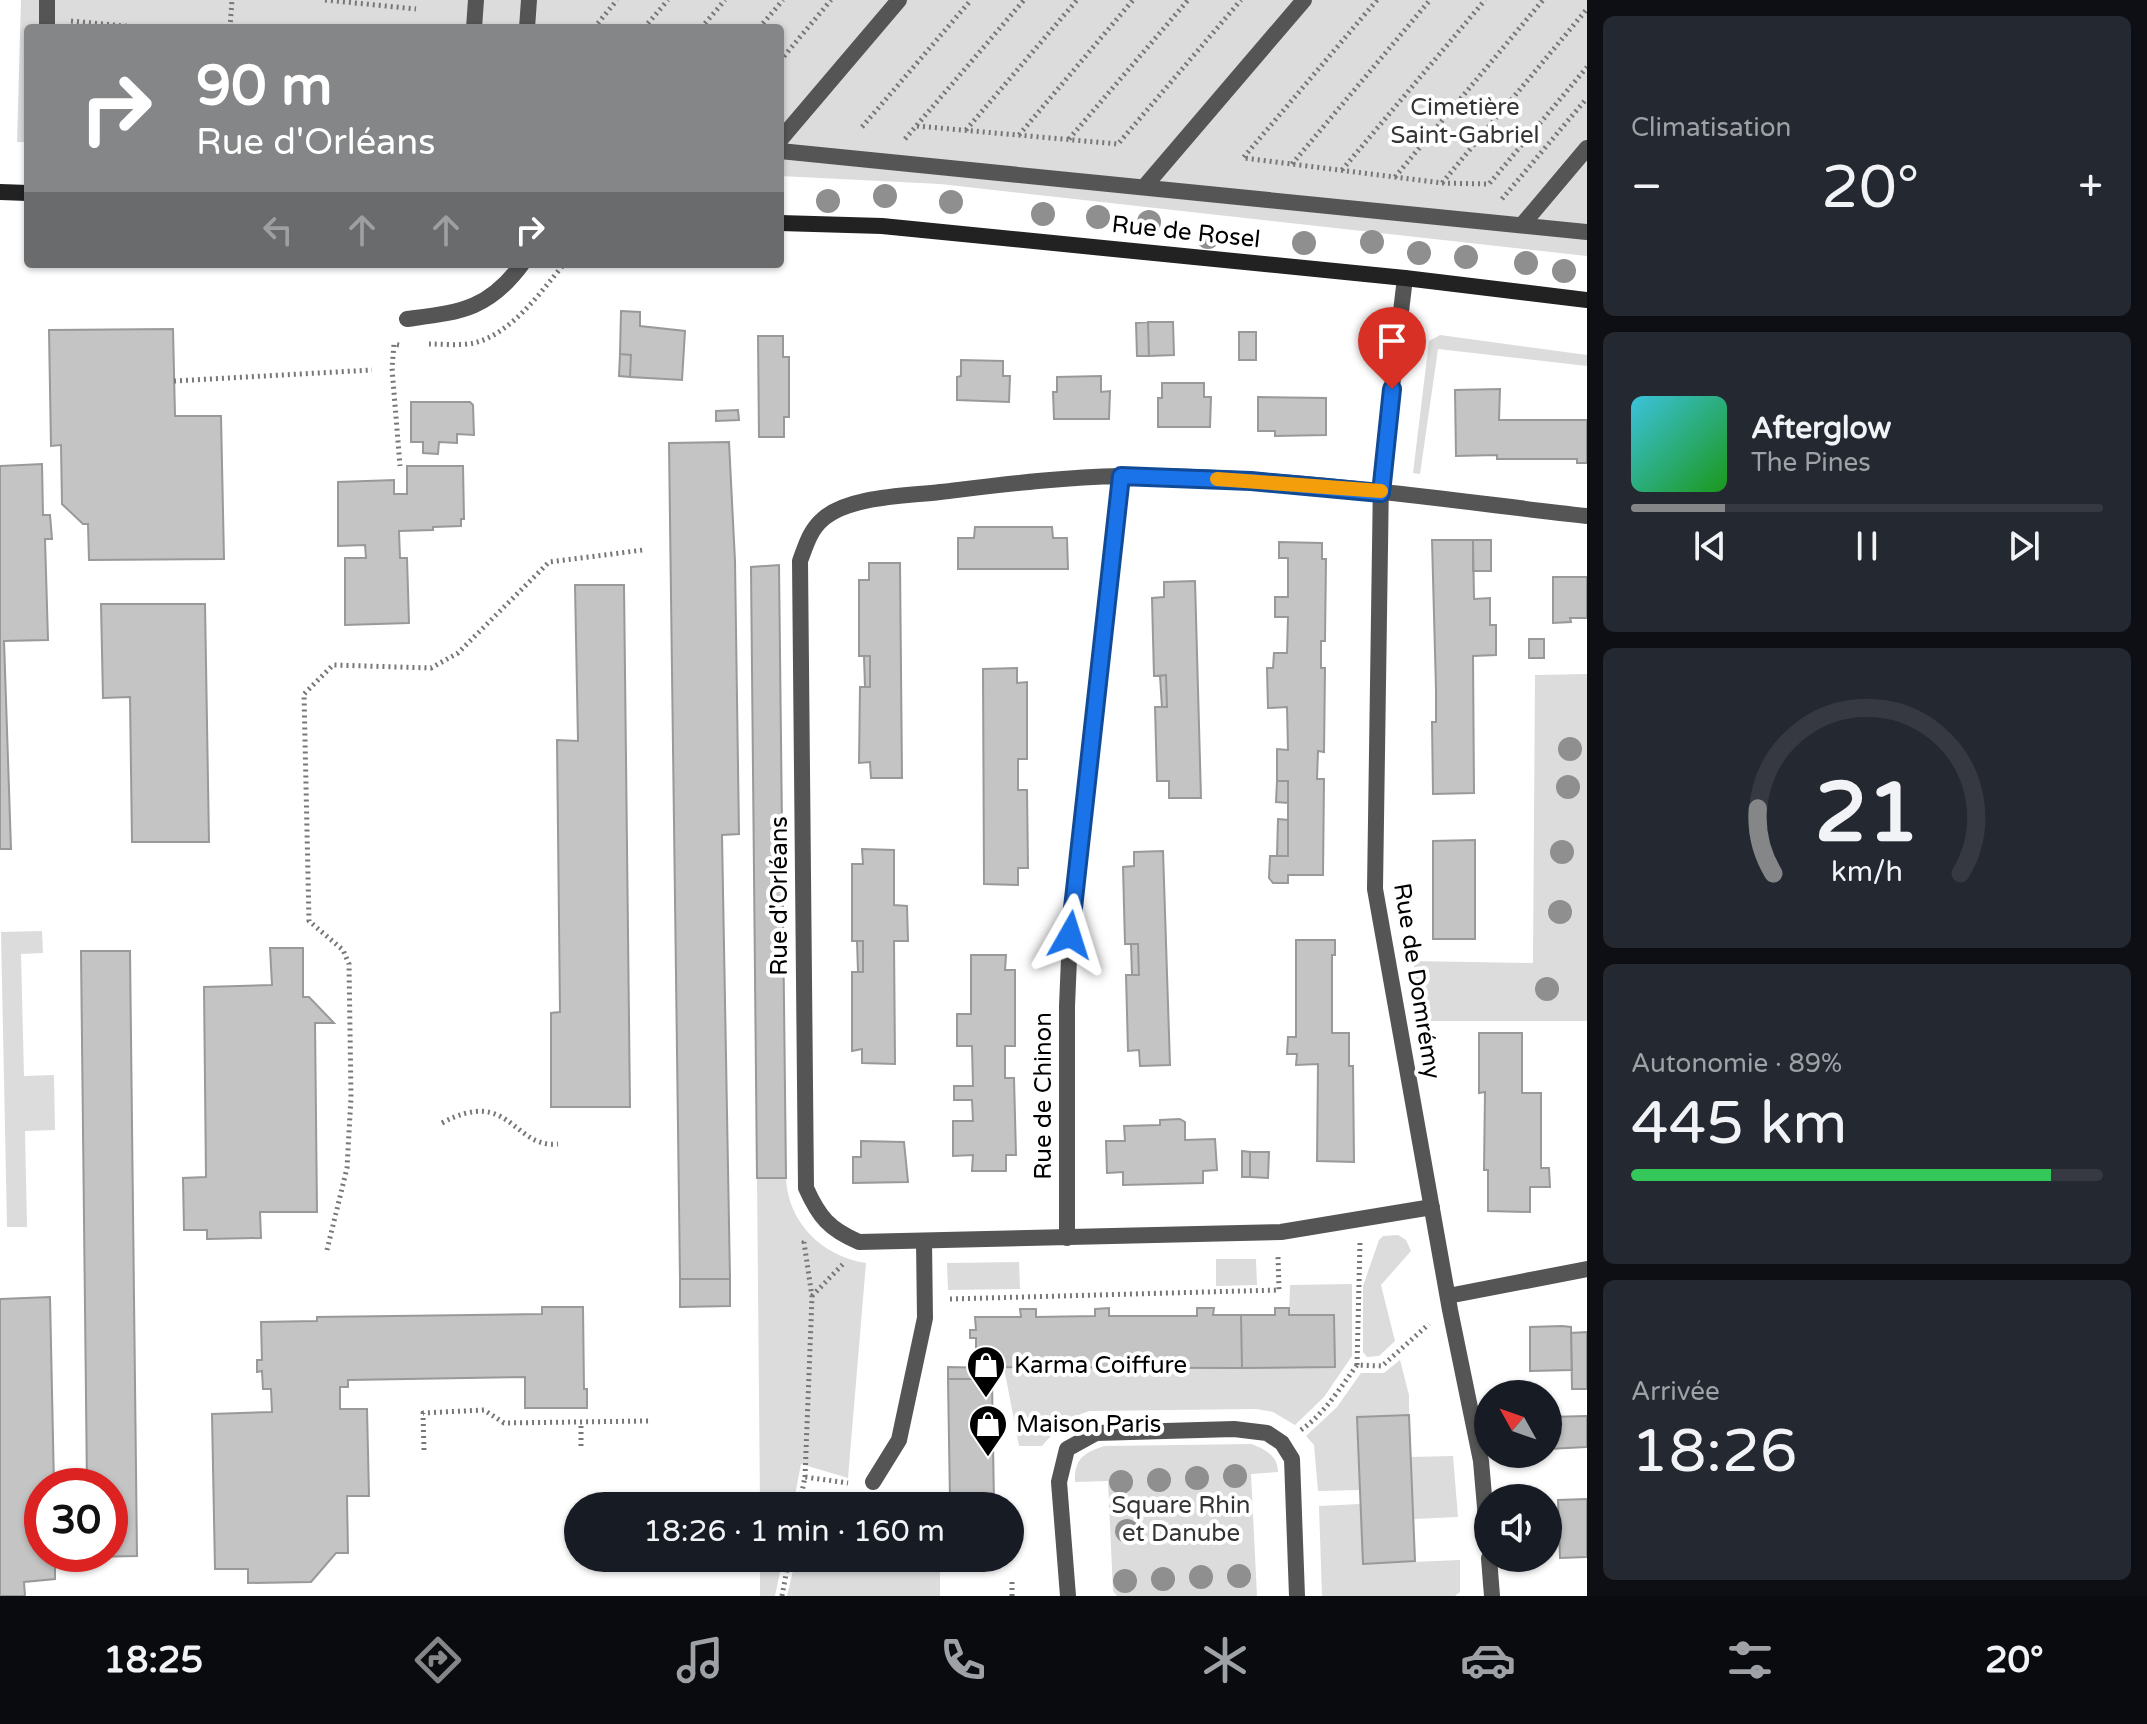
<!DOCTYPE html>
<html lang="fr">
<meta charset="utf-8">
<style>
:root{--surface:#171b24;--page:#242831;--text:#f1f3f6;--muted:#9ea1a6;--line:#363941;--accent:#858687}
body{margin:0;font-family:"Varela Round",sans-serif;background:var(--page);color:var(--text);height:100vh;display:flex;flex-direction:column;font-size:30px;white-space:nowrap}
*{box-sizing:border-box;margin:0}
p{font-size:26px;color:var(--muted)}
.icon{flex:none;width:44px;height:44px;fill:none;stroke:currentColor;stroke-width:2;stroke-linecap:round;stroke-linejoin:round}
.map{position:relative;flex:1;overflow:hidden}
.details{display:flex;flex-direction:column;gap:16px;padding:16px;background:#0d0f14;width:560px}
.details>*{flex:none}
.guide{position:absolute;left:24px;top:24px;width:760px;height:244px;border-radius:8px;box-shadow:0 2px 6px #0004;background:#858687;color:#fff;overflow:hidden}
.needle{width:52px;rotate:310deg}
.controls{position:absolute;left:1474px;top:1380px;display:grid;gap:16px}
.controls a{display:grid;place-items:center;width:88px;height:88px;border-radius:50%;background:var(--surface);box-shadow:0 2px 6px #0004;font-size:40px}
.speed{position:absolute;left:24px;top:1468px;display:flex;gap:16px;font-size:40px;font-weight:700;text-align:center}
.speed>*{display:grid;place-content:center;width:104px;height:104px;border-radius:50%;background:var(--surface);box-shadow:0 2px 6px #0004;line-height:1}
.speed .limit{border:12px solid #d22;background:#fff;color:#111}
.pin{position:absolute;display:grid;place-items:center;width:68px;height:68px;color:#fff;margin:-82px -34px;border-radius:50% 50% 50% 0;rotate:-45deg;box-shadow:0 0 8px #0007}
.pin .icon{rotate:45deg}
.me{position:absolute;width:88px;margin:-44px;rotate:6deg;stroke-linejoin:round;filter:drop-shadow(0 0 6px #0008)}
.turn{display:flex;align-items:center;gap:28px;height:168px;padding:0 40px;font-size:36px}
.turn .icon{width:104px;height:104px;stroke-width:2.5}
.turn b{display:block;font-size:56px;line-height:68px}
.lanes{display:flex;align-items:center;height:76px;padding:0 40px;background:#0003;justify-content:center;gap:40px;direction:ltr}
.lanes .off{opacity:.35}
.big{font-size:60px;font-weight:600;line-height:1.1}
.details .widget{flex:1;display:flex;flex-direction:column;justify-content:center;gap:12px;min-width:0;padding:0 28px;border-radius:12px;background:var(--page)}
.details .dial{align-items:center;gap:0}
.dial svg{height:208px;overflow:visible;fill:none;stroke:var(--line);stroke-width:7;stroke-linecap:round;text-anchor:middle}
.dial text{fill:var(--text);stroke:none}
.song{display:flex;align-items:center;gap:24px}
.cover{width:96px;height:96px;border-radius:12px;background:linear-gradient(135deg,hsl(190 70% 55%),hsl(120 70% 35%))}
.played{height:8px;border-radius:4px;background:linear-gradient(90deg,var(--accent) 20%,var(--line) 20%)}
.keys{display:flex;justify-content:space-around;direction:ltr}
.heat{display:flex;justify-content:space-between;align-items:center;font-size:44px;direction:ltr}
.charge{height:12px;border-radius:6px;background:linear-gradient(90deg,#34c759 89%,var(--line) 0)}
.trip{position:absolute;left:564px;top:1492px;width:460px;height:80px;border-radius:40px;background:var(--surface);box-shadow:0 2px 6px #0004;font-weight:600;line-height:80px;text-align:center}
.menu{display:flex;height:128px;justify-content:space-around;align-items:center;background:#090b0e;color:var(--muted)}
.menu .icon{width:56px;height:56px}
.menu .on{color:var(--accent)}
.menu b{font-size:36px;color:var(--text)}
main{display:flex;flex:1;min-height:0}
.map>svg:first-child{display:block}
.green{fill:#dcdcdc}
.building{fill:#c4c4c4;stroke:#999;stroke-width:2}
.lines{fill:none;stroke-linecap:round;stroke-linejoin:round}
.path{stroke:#777;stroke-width:5;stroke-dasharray:2 4;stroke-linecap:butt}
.lane{stroke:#555;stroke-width:16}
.street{stroke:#555;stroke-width:16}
.secondary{stroke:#222;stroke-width:16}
.tree{fill:#8f8f8f}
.route-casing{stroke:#114b97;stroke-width:20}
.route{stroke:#1a73e8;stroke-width:14}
.slow{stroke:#f59e0b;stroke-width:14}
.labels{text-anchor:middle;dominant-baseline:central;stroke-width:8;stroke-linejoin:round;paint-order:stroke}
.park-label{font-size:24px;fill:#333;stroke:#fff}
.street-label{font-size:24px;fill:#000;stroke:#fff}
.poi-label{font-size:24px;fill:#000;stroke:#fff;text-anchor:start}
</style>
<main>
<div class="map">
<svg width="1587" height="1596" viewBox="0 0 1587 1596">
<rect width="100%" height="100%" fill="#fff"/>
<path class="green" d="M21,0h1566v256l-647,-72 -160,-8v-148h-752v114h-11z
M1440,335l147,20v11l-149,-17 -18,125 -7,-1 16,-132z
M1587,674v347h-163l-11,-60 120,2 2,-288z
M42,931l1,22 -22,1 3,122 30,-1 1,55 -30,1 2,96h-20l-6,-295z
M757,1178h29c2,45 36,78 80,85l-18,215 -47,-14 -8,42h-33z
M1398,1235l8,5 5,11 -30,34 14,56 -16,15 -12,1 -4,-5v-66l16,-46 4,-4z
M1216,1259h40l1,26 -41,1z
M1019,1262l1,27 -72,1 -1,-27z
M1352,1284v72l-28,41 -29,28 -22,-13 -17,-3 -166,2c-22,6 -33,18 -48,35h-23l-15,-78 330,-1v-52h-45l1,-30z
M1400,1360l9,35v20l-52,2 3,73 -42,1 -4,-46 -8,-9 31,-29 24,-34h23z
M1251,1444c14,5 27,12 27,28l-27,2 6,122h-140l-4,-5 -5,-110 -33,1c-1,-23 9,-30 30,-36z
M1453,1456l5,61 -44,2 -3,-62z
M1360,1504l3,60 97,-4v32l-5,4h-133l-3,-90z
M760,1558h23l-8,38h-15z
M796,1558h19l1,3h124v35h-153z"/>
<path class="building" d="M621,311l19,1v14l45,5 -3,49 -52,-3 1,-22 -11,-1z
M1148,322l1,34h-12l-1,-33z
M1148,322h25l1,33 -25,1z
M173,329l2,87h46l3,143 -135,1 -1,-36h-5l-21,-20 -1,-59 -10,1 -2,-116z
M1239,332h17v28h-17z
M758,336h25v21h6v60h-5v20h-25z
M620,354l11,1 -1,22 -11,-1z
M961,360l42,1v15h7l-1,26 -52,-2v-23l4,-1z
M1101,376v16l9,-1 -1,28h-55l-1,-27h4v-15z
M1162,383h42v14h7l-1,30h-52v-29h4z
M1500,389l-1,31h88v43h-10v-4h-80v-4l-41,1 -1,-66z
M1258,397l68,1v37l-51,1v-5h-17z
M411,402h59l3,3 1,30 -17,-1v9l-18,-1 -1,12 -15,-1v-11h-12z
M738,410l1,10 -23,1v-10z
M729,442l6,119 4,273 -17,1 8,444h-50l-11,-836z
M42,464l1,51h7l2,24h-7l3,101 -44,1 7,208h-11v-383z
M407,466h56l1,53h-3v7l-28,1v3l-34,1 1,27h7l2,65 -64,2v-67h21l-1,-13 -27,1v-64l56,-2v14h13z
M975,527h77l1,11h14l1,31h-110v-31h16z
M1432,540h41l1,59 16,-1v27h6v30l-23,1 1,137 -41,1 -1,-72h4v-33z
M1473,540h18v31h-18z
M1279,542l43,1v16h4l-1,82h-4v27h4l-1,84 -6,-1 -1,28h7l-1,96h-35v8h-15l-4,-5 1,-22h18v-75h-11v-32l11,1 -1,-43 -19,1 -1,-40h6l1,-15h13l1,-36h-13v-20h13v-39h-9z
M869,563h31l2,215h-31l-1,-16 -11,1 1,-76h10v-31h-11v-76h10z
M779,565l7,613h-29l-6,-611z
M1553,577h34v41h-17l1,4 -18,1z
M1195,581l6,217h-32v-17h-12l-2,-74h12l-1,-32 -12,1 -2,-78 12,-1v-15z
M575,585h49l6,522h-79v-94l9,-1 -3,-272 21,1z
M101,604h104l4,238h-77l-2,-145 -27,1z
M1529,639h15v19h-15z
M864,656h6v31h-5z
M1017,668v15l10,-1v77h-9v31h9l1,78h-10v17l-34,-1 -1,-215z
M1166,675l1,32h-5l-2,-31z
M1277,781h11v22l-12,-1z
M1278,819l10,1v36h-11z
M1475,840v99h-42v-98z
M862,849l32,1v55l13,1 1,35h-14l1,123 -33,-1v-14l-10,2v-79h11v-31h-11v-77h11z
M1163,851l7,214 -30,1 -1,-16 -11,1 -2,-76h13l-1,-31h-13l-2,-77 11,-1v-14z
M1296,940h39v15h-3v78h17v33h4l1,96 -37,-1 1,-97 -22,1 1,-11h-10l1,-17h8z
M857,941h6v31h-5z
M1131,944h7l1,31h-7z
M270,948h33v49h6l25,26h-19l2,189h-57l1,26 -54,1v-9h-23l-1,-52 23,-1 -2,-190 68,-2z
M81,951h49l7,605 -49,1v-3h22v-68h-23z
M971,955h35l-1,15h10v76h-10v32h9l2,77h-10v16h-34l1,-16 -20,1v-35h20l-1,-21h-18v-14h19l-1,-40h-15v-32h14z
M1479,1033h43v60h19v75h8l1,19h-20v25l-42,-1v-41h-4l1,-78 -6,1z
M1180,1119l5,3v18l30,-1 2,31 -14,1v12l-80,2v-13l-16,1 -1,-32h19l-1,-15 36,-1v-5z
M861,1141l43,1 4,40 -55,1v-26h8z
M1242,1151l8,1v25h-8z
M1250,1152h19l-1,26 -18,-1z
M680,1279h50v27l-50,1z
M50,1297l4,189h-12v68h13v25l-31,3 1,14h-25v-297z
M542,1307h41l1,82h3v19h-62v-31l-177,3v7h-8v22h27l2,87h-22l1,57h-12l-25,29 -63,1v-14h-33l-3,-155 60,-2 -1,-23h-8l-1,-18 -5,1v-12h5l-1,-38 56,-1v-4l225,-3z
M1109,1308v8h88v-8h17l-1,7h28l1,53 -266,-1v-29h-6v-8h6l-1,-13h46l-1,-8h16v8l59,-1v-7z
M1275,1308h14v7h45l1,52 -93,1 -1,-53h34z
M1562,1326l9,1 1,43 -42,1v-44z
M1587,1332v57h-15l-1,-56z
M948,1367l44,1v11h-44z
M948,1379h44l2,127h-61v-5l17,-1z
M1409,1415l6,146 -52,3 -6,-147z
M1587,1416v31l-39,2v-32z
M1587,1499v58l-27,1 -2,-58z
M815,1558h179v3h-179z"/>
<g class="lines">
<path class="path" d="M325,0l91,9
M1377,0l-134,158 199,25 145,-174
M71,21l75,7
M230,28l2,-28
M594,28l23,-28
M644,28l24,-28
M701,28l24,-28
M759,28l24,-28
M780,61l51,-61
M917,126l201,18 123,-144
M862,127l109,-127
M966,130l111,-130
M1019,135l114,-135
M905,139l119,-139
M1069,139l119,-139
M1292,164l138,-164
M1342,170l143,-170
M1395,177l148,-177
M1442,183l47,1 98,-117
M1502,199l85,-101
M429,344c14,0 31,2 45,-1 37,-9 66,-50 90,-79
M399,345l-5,-1 -2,24 8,98
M174,381l198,-11
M442,1123c68,-37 71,26 116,21
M327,1250l20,-82 4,-71 -2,-133 -6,-14 -34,-29 -5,-227 29,-29 98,3 27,-15 91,-91 94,-12
M812,1296l32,-33
M950,1299l329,-9 -1,-33
M1357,1365l3,-123
M1301,1430c24,-17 39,-42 56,-65l25,1 47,-42
M581,1446v-24
M424,1450l-1,-37 61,-3 20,13 145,-2
M805,1477l7,-180 -8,-55 3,-3
M799,1506l6,-29 43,6
M782,1596l7,-38
M1012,1596v-16"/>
<path class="lane" d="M47,28v-28
M474,28l2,-28
M527,28l2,-28
M780,140l119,-140
M780,151l807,81
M1145,186l159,-186
M1522,225l65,-77
M407,319c53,-7 81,-9 115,-55
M873,1482l26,-42 26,-122 -1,-77
M1068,1596l-9,-114 8,-33 29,-16 138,-4 33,4 15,10 10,16 5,137"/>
<path class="street" d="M1405,278l-24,201 -6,410 75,421 31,151 7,81
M1432,1207l-151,25 -422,10c-30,-13 -40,-25 -53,-54l-6,-627c6,-16 10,-31 23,-42 26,-23 84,-23 117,-27 60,-7 121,-15 181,-16 156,-2 312,23 466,40
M1067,1238v-232l3,-71 51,-459
M1448,1296l139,-27
M1489,1558l3,38"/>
<path class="secondary" d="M0,192l28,1
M780,223l102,3 523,52 182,22"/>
</g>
<g class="tree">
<circle cx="885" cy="196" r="12"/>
<circle cx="828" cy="201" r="12"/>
<circle cx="951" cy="202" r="12"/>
<circle cx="1043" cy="214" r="12"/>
<circle cx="1098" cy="217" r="12"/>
<circle cx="1149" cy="222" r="12"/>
<circle cx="1208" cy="237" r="12"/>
<circle cx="1372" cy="242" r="12"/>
<circle cx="1304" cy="243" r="12"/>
<circle cx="1419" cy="253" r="12"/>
<circle cx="1466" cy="257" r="12"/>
<circle cx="1526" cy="263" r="12"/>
<circle cx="1564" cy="271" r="12"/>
<circle cx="1570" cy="749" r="12"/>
<circle cx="1568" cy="787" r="12"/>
<circle cx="1562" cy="852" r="12"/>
<circle cx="1560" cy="912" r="12"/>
<circle cx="1547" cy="989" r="12"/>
<circle cx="1235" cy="1476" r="12"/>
<circle cx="1197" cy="1478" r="12"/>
<circle cx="1159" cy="1480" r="12"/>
<circle cx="1121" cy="1482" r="12"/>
<circle cx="1127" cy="1531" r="12"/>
<circle cx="1239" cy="1576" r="12"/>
<circle cx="1201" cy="1577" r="12"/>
<circle cx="1163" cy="1579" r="12"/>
<circle cx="1125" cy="1581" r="12"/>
</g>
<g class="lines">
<g class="route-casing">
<path id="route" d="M1070,935l51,-459 130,5 130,12 11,-104"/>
</g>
<use href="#route" class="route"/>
<path class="slow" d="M1217,479l164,12"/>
</g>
<defs>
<g id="shop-pin" transform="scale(2)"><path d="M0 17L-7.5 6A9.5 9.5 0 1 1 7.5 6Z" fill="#000" stroke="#fff"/><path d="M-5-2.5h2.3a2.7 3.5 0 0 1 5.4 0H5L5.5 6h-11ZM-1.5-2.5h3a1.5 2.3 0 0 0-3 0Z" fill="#fff"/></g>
</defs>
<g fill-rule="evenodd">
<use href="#shop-pin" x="986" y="1365"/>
<use href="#shop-pin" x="988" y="1424"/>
</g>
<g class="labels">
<g class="park-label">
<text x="1465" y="107">Cimetière<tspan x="1465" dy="28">Saint-Gabriel</tspan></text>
<text x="1181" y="1505">Square Rhin<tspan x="1181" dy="28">et Danube</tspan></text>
</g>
<g class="street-label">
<text transform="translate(1186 232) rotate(6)">Rue de Rosel</text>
<text transform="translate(779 896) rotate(-90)">Rue d'Orléans</text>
<text transform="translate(1417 981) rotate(81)">Rue de Domrémy</text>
<text transform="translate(1043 1096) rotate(-90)">Rue de Chinon</text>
</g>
<g class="poi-label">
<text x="1014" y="1365">Karma Coiffure</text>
<text x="1016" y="1424">Maison Paris</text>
</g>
</g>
</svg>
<div class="controls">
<a><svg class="needle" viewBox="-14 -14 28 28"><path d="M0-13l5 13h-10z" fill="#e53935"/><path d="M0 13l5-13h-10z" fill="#9ea1a6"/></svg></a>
<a><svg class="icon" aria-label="sound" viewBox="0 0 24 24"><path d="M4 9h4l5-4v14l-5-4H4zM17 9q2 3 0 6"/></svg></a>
</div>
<div class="speed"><div class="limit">30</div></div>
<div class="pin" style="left:1392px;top:389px;background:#d93025"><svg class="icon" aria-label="arrive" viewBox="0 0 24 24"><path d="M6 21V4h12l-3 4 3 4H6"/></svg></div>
<svg class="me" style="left:1070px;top:935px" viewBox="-20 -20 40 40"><path d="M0-17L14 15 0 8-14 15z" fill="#1a73e8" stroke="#fff" stroke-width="4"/></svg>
<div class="trip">18:26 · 1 min · 160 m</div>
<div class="guide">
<div class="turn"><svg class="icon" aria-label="right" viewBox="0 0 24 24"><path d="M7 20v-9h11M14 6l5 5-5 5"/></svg><div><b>90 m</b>Rue d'Orléans</div></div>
<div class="lanes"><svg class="icon off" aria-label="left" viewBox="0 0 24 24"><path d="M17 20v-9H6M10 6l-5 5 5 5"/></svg><svg class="icon off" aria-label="ahead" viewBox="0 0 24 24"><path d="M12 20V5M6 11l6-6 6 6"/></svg><svg class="icon off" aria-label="ahead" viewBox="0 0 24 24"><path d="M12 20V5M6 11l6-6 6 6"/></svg><svg class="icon" aria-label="right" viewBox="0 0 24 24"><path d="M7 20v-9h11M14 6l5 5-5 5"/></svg></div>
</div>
</div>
<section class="details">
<div class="widget"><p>Climatisation</p>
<div class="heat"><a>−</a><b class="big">20°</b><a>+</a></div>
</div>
<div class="widget">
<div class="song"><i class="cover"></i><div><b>Afterglow</b><p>The Pines</p></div></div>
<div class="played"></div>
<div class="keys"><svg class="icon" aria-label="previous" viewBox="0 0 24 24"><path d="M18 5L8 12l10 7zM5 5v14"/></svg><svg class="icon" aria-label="pause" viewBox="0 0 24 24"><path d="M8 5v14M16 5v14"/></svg><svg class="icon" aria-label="next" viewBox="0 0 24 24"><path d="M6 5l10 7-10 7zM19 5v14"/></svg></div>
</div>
<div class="widget dial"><svg viewBox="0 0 100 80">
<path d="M14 69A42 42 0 1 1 86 69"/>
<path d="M14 69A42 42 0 0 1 8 44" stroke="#858687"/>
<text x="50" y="56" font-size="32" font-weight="700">21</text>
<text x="50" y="72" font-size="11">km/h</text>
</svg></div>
<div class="widget"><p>Autonomie · 89%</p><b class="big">445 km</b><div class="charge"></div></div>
<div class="widget"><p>Arrivée</p><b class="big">18:26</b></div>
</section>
</main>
<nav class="menu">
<b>18:25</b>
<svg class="icon on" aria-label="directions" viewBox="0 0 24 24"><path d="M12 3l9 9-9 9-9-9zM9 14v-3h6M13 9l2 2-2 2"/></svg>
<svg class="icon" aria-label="music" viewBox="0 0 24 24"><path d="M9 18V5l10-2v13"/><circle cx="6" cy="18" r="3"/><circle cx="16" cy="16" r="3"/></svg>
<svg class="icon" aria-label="phone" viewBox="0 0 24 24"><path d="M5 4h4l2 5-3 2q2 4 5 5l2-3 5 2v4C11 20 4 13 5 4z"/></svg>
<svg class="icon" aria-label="climate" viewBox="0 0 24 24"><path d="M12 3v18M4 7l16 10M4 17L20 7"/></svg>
<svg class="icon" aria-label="car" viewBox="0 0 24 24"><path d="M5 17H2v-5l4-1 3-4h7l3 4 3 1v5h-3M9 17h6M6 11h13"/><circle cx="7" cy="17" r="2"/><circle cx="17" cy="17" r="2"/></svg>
<svg class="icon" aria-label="filters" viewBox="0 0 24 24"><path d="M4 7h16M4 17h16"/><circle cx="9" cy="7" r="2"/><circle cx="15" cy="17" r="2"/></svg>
<b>20°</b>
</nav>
